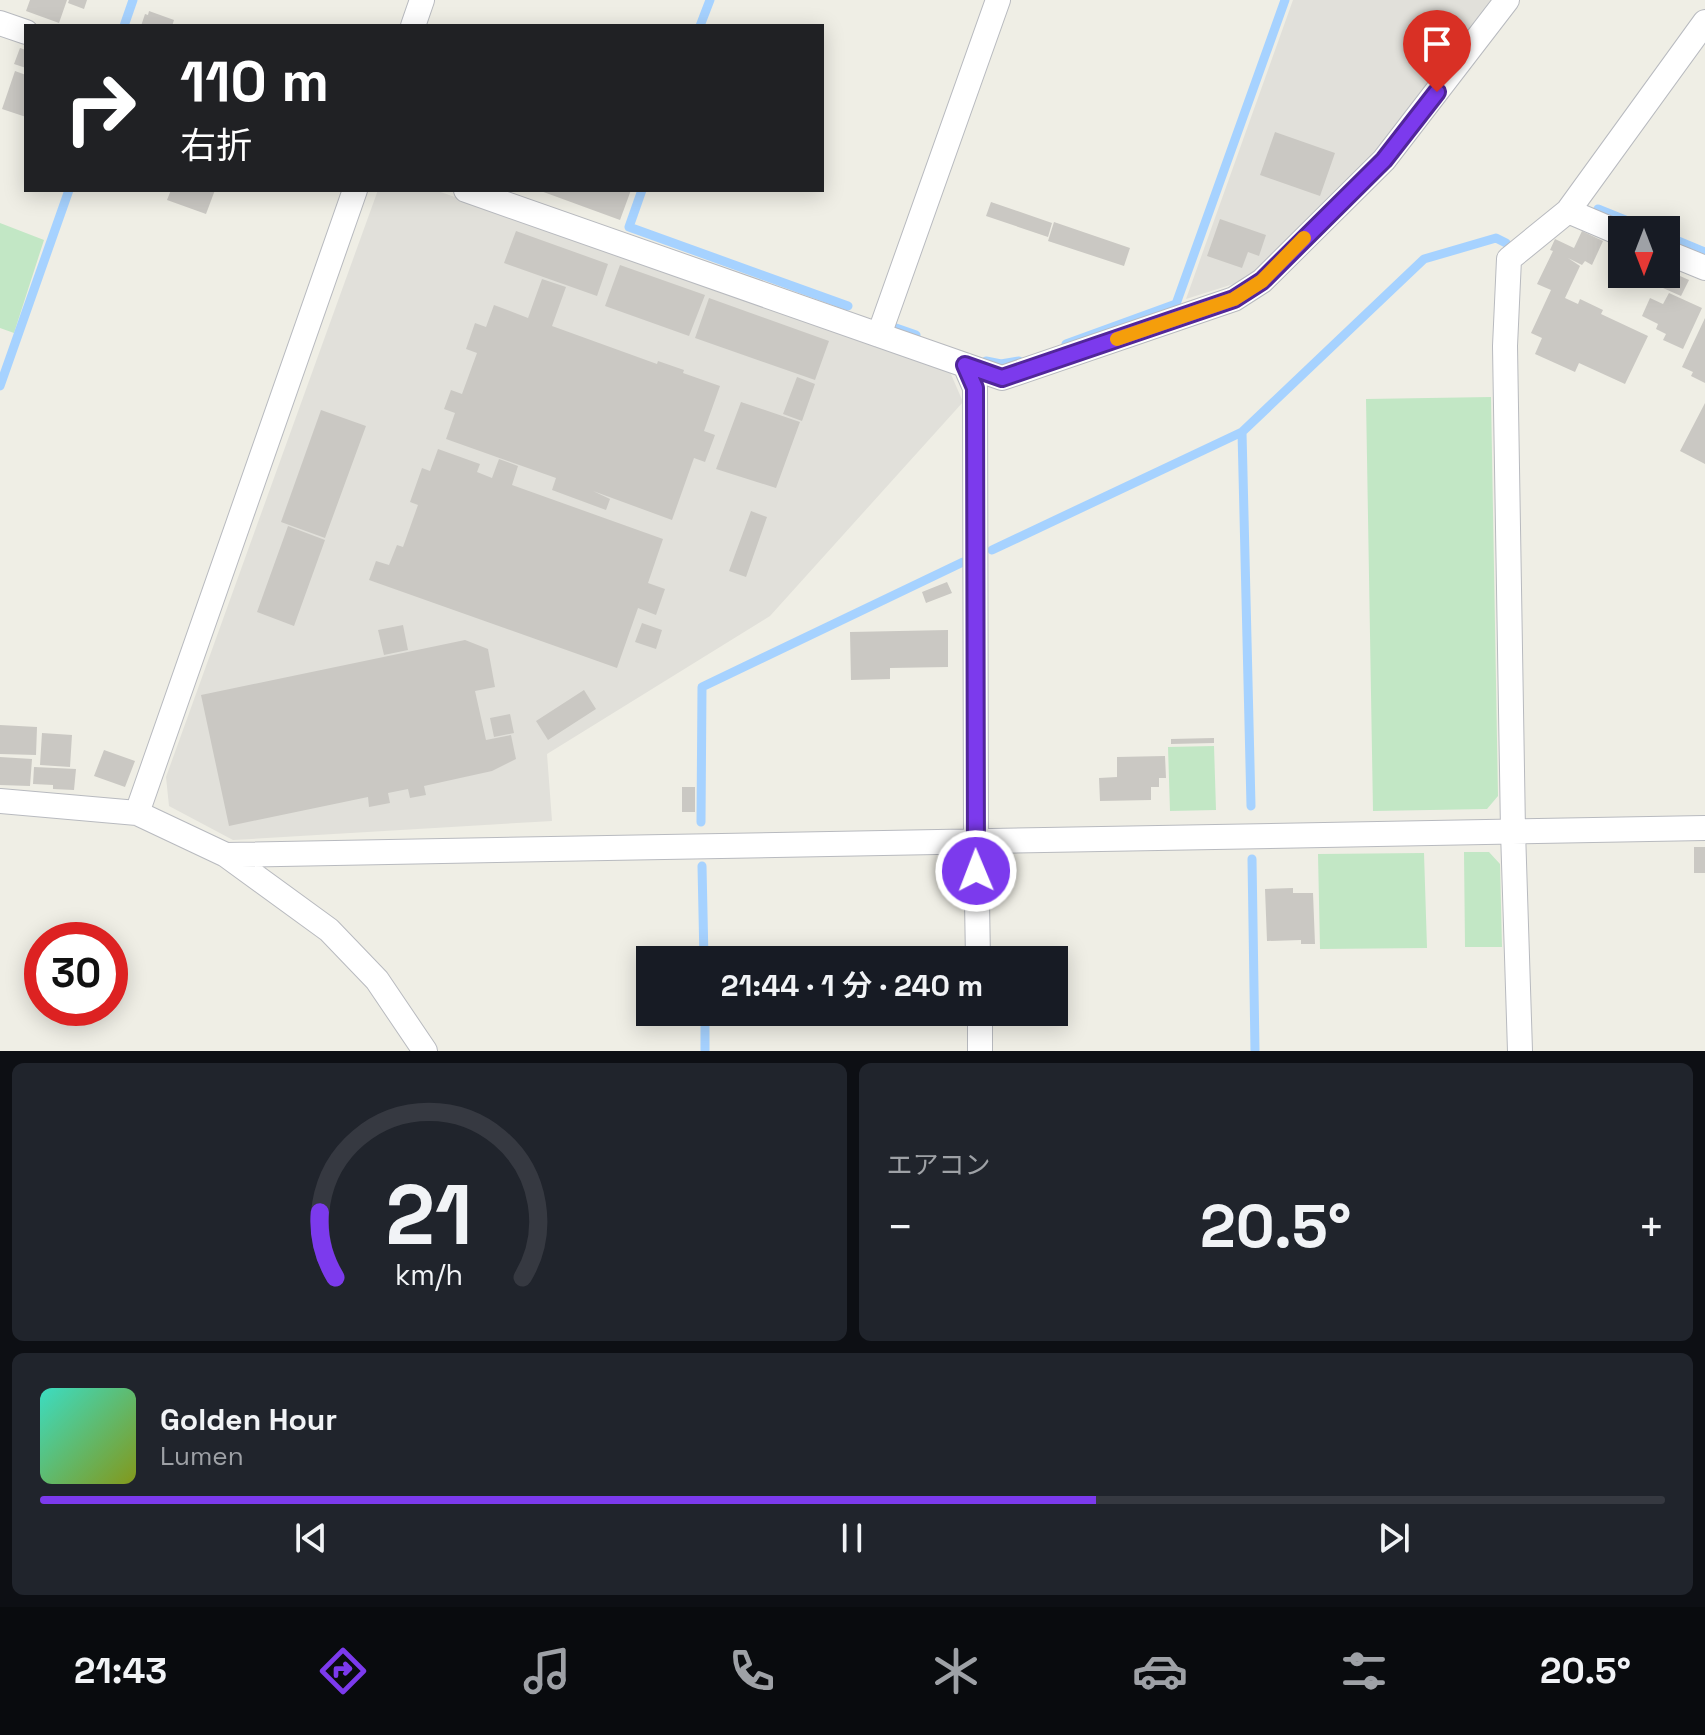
<!DOCTYPE html>
<html lang="ja">
<meta charset="utf-8">
<style>
:root{--surface:#171b24;--page:#20242c;--text:#f1f3f6;--muted:#9ea1a6;--line:#363941;--accent:#7c3aed}
body{margin:0;font-family:"Space Grotesk","Noto Sans JP",sans-serif;background:var(--page);color:var(--text);height:100vh;display:flex;flex-direction:column;font-size:30px;white-space:nowrap}
*{box-sizing:border-box;margin:0}
p{font-size:26px;color:var(--muted)}
.icon{flex:none;width:44px;height:44px;fill:none;stroke:currentColor;stroke-width:2;stroke-linecap:round;stroke-linejoin:round}
.map{position:relative;height:1051px;overflow:hidden}
.details{display:flex;flex-direction:column;gap:12px;padding:12px;background:#0d0f14;flex:1}
.details>*{flex:none}
.hud{position:absolute;left:24px;top:24px;width:800px;height:168px;border-radius:0px;box-shadow:0 4px 20px #0003;background:#202124;color:#fff;overflow:hidden}
.needle{width:52px;rotate:180deg}
.buttons{position:absolute;left:1608px;top:216px;display:grid;gap:16px}
.buttons a{display:grid;place-items:center;width:72px;height:72px;border-radius:0px;background:var(--surface);box-shadow:0 4px 20px #0003;font-size:40px}
.speed{position:absolute;left:24px;top:922px;display:flex;gap:16px;font-size:40px;font-weight:700;text-align:center}
.speed>*{display:grid;place-content:center;width:104px;height:104px;border-radius:50%;background:var(--surface);box-shadow:0 4px 20px #0003;line-height:1}
.speed .limit{border:12px solid #d22;background:#fff;color:#111}
.pin{position:absolute;display:grid;place-items:center;width:68px;height:68px;color:#fff;margin:-82px -34px;border-radius:50% 50% 50% 0;rotate:-45deg;box-shadow:0 0 8px #0007}
.pin .icon{rotate:45deg}
.me{position:absolute;width:88px;margin:-44px;rotate:359deg;stroke-linejoin:round;filter:drop-shadow(0 0 6px #0008)}
.turn{display:flex;align-items:center;gap:28px;height:168px;padding:0 24px;font-size:36px}
.turn .icon{width:104px;height:104px;stroke-width:2.5}
.turn b{display:block;font-size:56px;line-height:68px}
.big{font-size:60px;font-weight:600;line-height:1.1}
.details .tile{flex:1;display:flex;flex-direction:column;justify-content:center;gap:12px;min-width:0;padding:0 28px;border-radius:12px;background:var(--page)}
.details .dial{align-items:center;gap:0}
.dial svg{height:208px;overflow:visible;fill:none;stroke:var(--line);stroke-width:7;stroke-linecap:round;text-anchor:middle}
.dial text{fill:var(--text);stroke:none}
.song{display:flex;align-items:center;gap:24px}
.cover{width:96px;height:96px;border-radius:12px;background:linear-gradient(135deg,hsl(170 70% 55%),hsl(70 70% 35%))}
.played{height:8px;border-radius:4px;background:linear-gradient(90deg,var(--accent) 65%,var(--line) 65%)}
.keys{display:flex;justify-content:space-around;direction:ltr}
.heat{display:flex;justify-content:space-between;align-items:center;font-size:44px;direction:ltr}
.details .tiles{flex:1;display:grid;gap:12px;grid-template-columns:1fr 1fr}
.tile:last-child{grid-column:span 2}
.trip{position:absolute;left:636px;top:946px;width:432px;height:80px;border-radius:0px;background:var(--surface);box-shadow:0 4px 20px #0003;font-weight:600;line-height:80px;text-align:center}
.dock{display:flex;height:128px;justify-content:space-around;align-items:center;background:#090b0e;color:var(--muted)}
.dock .icon{width:56px;height:56px}
.dock .selected{color:var(--accent)}
.dock b{font-size:36px;color:var(--text)}
.map>svg:first-child{display:block}
.industrial{fill:#e1e0da}
.green{fill:#c2e7c5}
.lines{fill:none;stroke-linecap:round;stroke-linejoin:round}
.stream{stroke:#a6d2ff;stroke-width:9}
.building{fill:#cac8c3}
.minor-casing{stroke:#b8babf;stroke-width:26}
.minor{stroke:#fff;stroke-width:24}
.route-casing{stroke:#51269a;stroke-width:20}
.route{stroke:#7c3aed;stroke-width:14}
.slow{stroke:#f59e0b;stroke-width:14}
</style>
<div class="map">
<svg width="1705" height="1051" viewBox="0 0 1705 1051">
<rect width="100%" height="100%" fill="#efeee5"/>
<path class="industrial" d="M1293,0h202l-122,154 -109,111 -18,15 -60,19z
M378,190h57l515,182 13,30 -193,214 -223,138 5,67 -319,19 -64,-34 -3,-29z"/>
<path class="green" d="M0,223l44,17 -30,93 -14,-5z
M1491,397l7,399 -11,13 -114,2 -7,-412z
M1214,746l2,64 -46,1 -2,-64z
M1464,852h25l11,12 2,83h-37z
M1424,853l3,95 -107,1 -2,-95z"/>
<g class="lines">
<path class="stream" d="M124,26l9,-26
M700,26l10,-26
M642,190l-13,37 219,79
M1598,209l52,21
M1666,236l39,16
M896,328l20,7
M1066,344l110,-40 109,-304
M986,361l15,3 18,-3
M0,386l69,-196
M1242,432l9,374
M992,550l250,-118 182,-173 72,-21 10,5
M701,822l1,-135 261,-125
M1252,859l3,192
M702,866l2,94
M705,1012v39"/>
</g>
<path class="building" d="M30,0h37l-8,23 -33,-12z
M69,0h18l-3,9 -16,-6z
M149,11l25,9 -2,6h-31l4,-12 3,1z
M1430,36l13,9 -14,22 -14,-10z
M20,48l6,2v18l-12,-4z
M15,71l11,4v42l-24,-8z
M1275,132l60,21 -15,43 -60,-21z
M171,190h44l-9,24 -39,-14z
M538,190h93l-11,30z
M991,202l61,21 -4,14 -62,-21z
M1220,219l46,16 -7,21 -11,-4 -6,16 -35,-12z
M1054,222l76,26 -6,18 -76,-25z
M516,231l92,33 -11,32 -93,-33z
M1582,231l21,10 -11,24 -7,-4 -3,4 -14,-7 12,8 -15,32 13,6 2,-5 23,11 -2,4 47,22 -23,48 -46,-21 -4,9 -40,-18 7,-16 -11,-5 20,-43 -14,-6 16,-33 -3,-1 5,-11 19,9z
M620,265l85,30 -16,41 -84,-30z
M1671,272l18,8 -8,16 -18,-8z
M1658,274h9l-4,9 -8,-3z
M542,279l24,8 -14,39 105,38 1,-3 26,9 -1,3 37,13 -16,45 11,4 -10,27 -11,-4 -22,62 -79,-29 17,8 -4,11 -54,-20 4,-12 -110,-39 9,-26 -11,-4 7,-19 11,4 15,-41 -11,-4 9,-26 11,4 8,-22 34,13z
M1669,293l33,15 -19,41 -20,-9 3,-6 -10,-5 2,-5 -16,-8 8,-18 13,6z
M709,298l120,43 -14,39 -120,-42z
M1705,318v65l-14,-7 2,-4 -11,-5z
M797,377l18,7 -13,37 -19,-7z
M741,402l59,20 -24,66 -60,-19z
M1705,403v61l-25,-13z
M321,410l45,16 -41,112 -44,-16z
M438,449l42,15 -3,8 15,6 7,-19 19,7 -6,19 151,54 -15,44 17,6 -9,26 -18,-7 -21,60 -248,-88 7,-19 13,4 8,-20 6,2 15,-42 -8,-3 12,-34 8,3z
M751,511l16,6 -21,60 -17,-6z
M288,526l37,14 -31,86 -37,-14z
M947,582l5,11 -26,10 -4,-11z
M642,623l20,7 -6,19 -21,-7z
M403,625l5,25 -24,5 -6,-25z
M948,630v37l-58,1v11l-39,1 -1,-48z
M465,640l23,9 7,38 -20,4 11,49 25,-5 5,24 -24,12 -68,15 2,9 -16,3 -2,-9 -20,4 2,10 -21,4 -1,-10 -139,29 -28,-131z
M584,690l12,19 -48,31 -12,-19z
M510,714l4,19 -20,4 -4,-19z
M0,725l37,2 -1,28 -36,-1z
M42,733l30,2 -2,32 -30,-2z
M1214,738v5l-43,1v-5z
M104,750l31,11 -10,26 -31,-11z
M1165,756l1,22h-7v9h-8v13l-51,1 -1,-23 18,-1v-20z
M0,757l32,2 -2,27 -30,-1z
M34,767l42,2 -2,21 -21,-1v-4l-20,-1z
M682,787h13v25h-13z
M1694,847h11v26h-11z
M1293,888v5h20l2,51h-14v-4l-34,1 -2,-52z"/>
<g class="lines">
<g class="minor-casing">
<path id="minor" d="M998,0l-119,335 123,43 232,-79 28,-18 122,-121 123,-160
M0,23l26,9
M413,26l9,-26
M466,190l413,145
M1568,211l137,-189
M1666,252l39,16
M965,365l10,23 1,453 2,119
M0,801l137,12 89,42 103,75 48,50 48,71
M137,813l218,-623
M226,855l1479,-27
M980,1012v39
M1520,1051l-7,-220 -8,-485 4,-87 59,-48 54,23"/>
</g>
<use href="#minor" class="minor"/>
</g>
<g class="lines">
<g class="route-casing">
<path id="route" d="M976,871l-1,-483 -10,-23 37,13 232,-79 28,-18 122,-121 53,-68"/>
</g>
<use href="#route" class="route"/>
<path class="slow" d="M1117,339l117,-40 28,-18 42,-43"/>
</g>
</svg>
<div class="buttons">
<a><svg class="needle" viewBox="-14 -14 28 28"><path d="M0-13l5 13h-10z" fill="#e53935"/><path d="M0 13l5-13h-10z" fill="#9ea1a6"/></svg></a>
</div>
<div class="speed"><div class="limit">30</div></div>
<div class="pin" style="left:1437px;top:92px;background:#d93025"><svg class="icon" aria-label="arrive" viewBox="0 0 24 24"><path d="M6 21V4h12l-3 4 3 4H6"/></svg></div>
<svg class="me" style="left:976px;top:871px" viewBox="-20 -20 40 40"><circle r="17" fill="#7c3aed" stroke="#fff" stroke-width="3"/><path d="M0-11L8 9 0 5-8 9z" fill="#fff"/></svg>
<div class="trip">21:44 · 1 分 · 240 m</div>
<div class="hud">
<div class="turn"><svg class="icon" aria-label="right" viewBox="0 0 24 24"><path d="M7 20v-9h11M14 6l5 5-5 5"/></svg><div><b>110 m</b>右折</div></div>
</div>
</div>
<section class="details">
<div class="tiles">
<div class="tile dial"><svg viewBox="0 0 100 80">
<path d="M14 69A42 42 0 1 1 86 69"/>
<path d="M14 69A42 42 0 0 1 8 44" stroke="#7c3aed"/>
<text x="50" y="56" font-size="32" font-weight="700">21</text>
<text x="50" y="72" font-size="11">km/h</text>
</svg></div>
<div class="tile"><p>エアコン</p>
<div class="heat"><a>−</a><b class="big">20.5°</b><a>+</a></div>
</div>
<div class="tile">
<div class="song"><i class="cover"></i><div><b>Golden Hour</b><p>Lumen</p></div></div>
<div class="played"></div>
<div class="keys"><svg class="icon" aria-label="previous" viewBox="0 0 24 24"><path d="M18 5L8 12l10 7zM5 5v14"/></svg><svg class="icon" aria-label="pause" viewBox="0 0 24 24"><path d="M8 5v14M16 5v14"/></svg><svg class="icon" aria-label="next" viewBox="0 0 24 24"><path d="M6 5l10 7-10 7zM19 5v14"/></svg></div>
</div>
</div>
</section>
<nav class="dock">
<b>21:43</b>
<svg class="icon selected" aria-label="directions" viewBox="0 0 24 24"><path d="M12 3l9 9-9 9-9-9zM9 14v-3h6M13 9l2 2-2 2"/></svg>
<svg class="icon" aria-label="music" viewBox="0 0 24 24"><path d="M9 18V5l10-2v13"/><circle cx="6" cy="18" r="3"/><circle cx="16" cy="16" r="3"/></svg>
<svg class="icon" aria-label="phone" viewBox="0 0 24 24"><path d="M5 4h4l2 5-3 2q2 4 5 5l2-3 5 2v4C11 20 4 13 5 4z"/></svg>
<svg class="icon" aria-label="climate" viewBox="0 0 24 24"><path d="M12 3v18M4 7l16 10M4 17L20 7"/></svg>
<svg class="icon" aria-label="car" viewBox="0 0 24 24"><path d="M5 17H2v-5l4-1 3-4h7l3 4 3 1v5h-3M9 17h6M6 11h13"/><circle cx="7" cy="17" r="2"/><circle cx="17" cy="17" r="2"/></svg>
<svg class="icon" aria-label="filters" viewBox="0 0 24 24"><path d="M4 7h16M4 17h16"/><circle cx="9" cy="7" r="2"/><circle cx="15" cy="17" r="2"/></svg>
<b>20.5°</b>
</nav>
